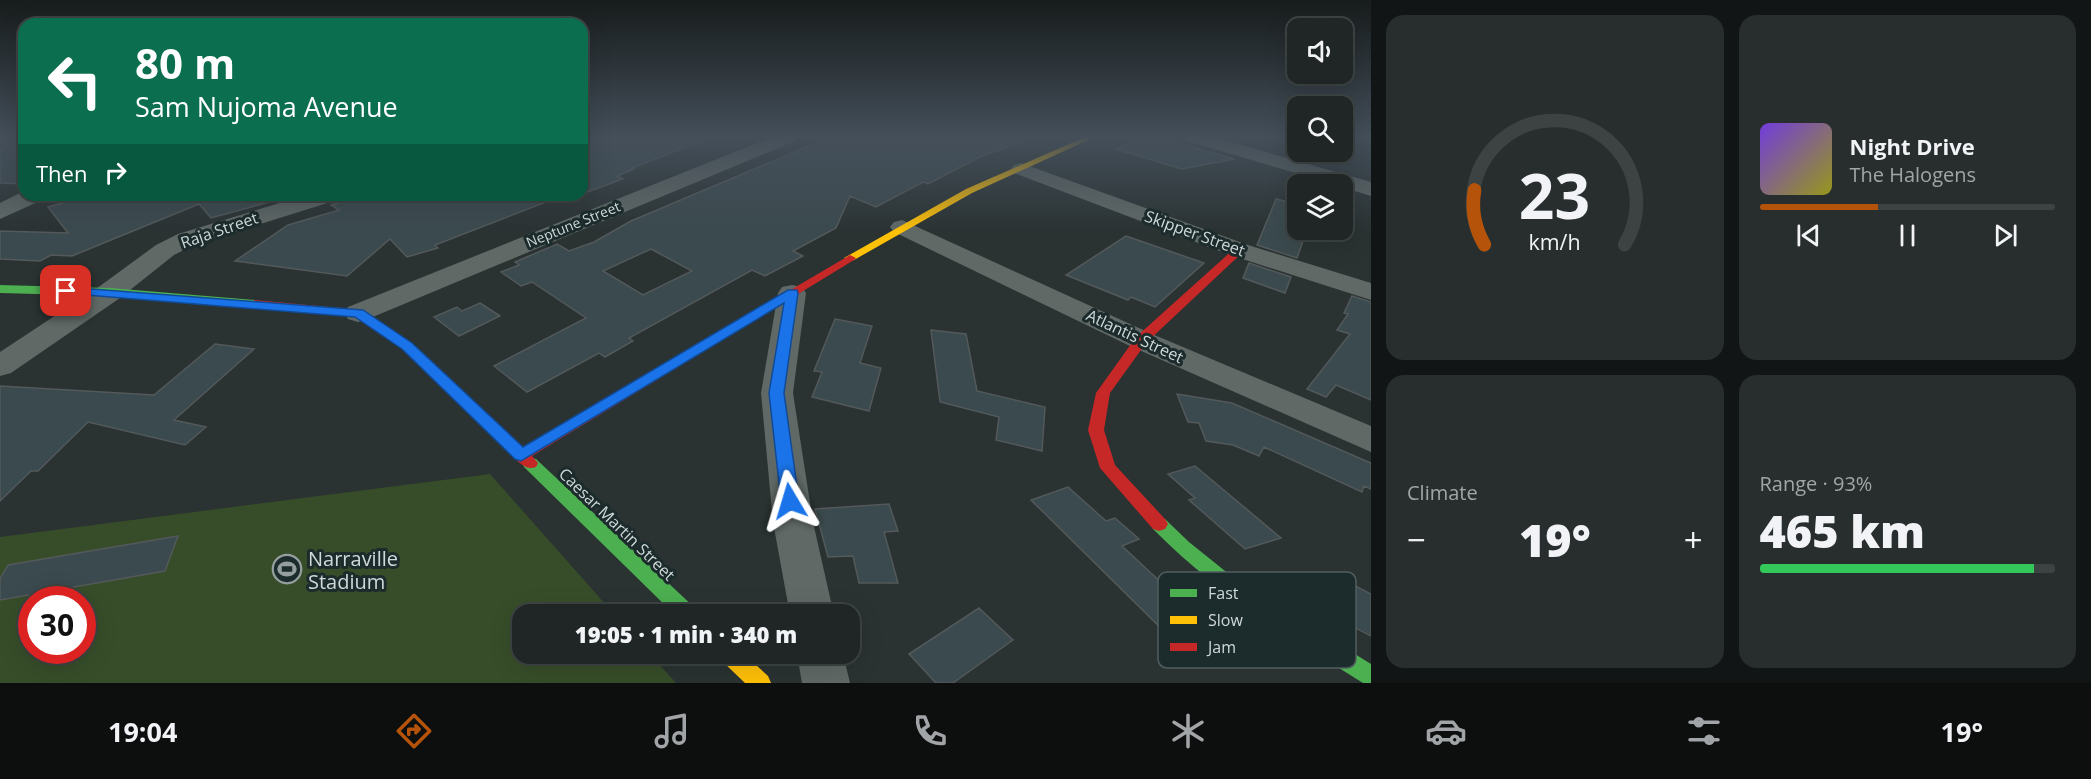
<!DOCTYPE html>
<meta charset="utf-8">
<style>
:root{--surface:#202626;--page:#282e2e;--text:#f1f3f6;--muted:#a2a5a7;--line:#3d4343;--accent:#b45309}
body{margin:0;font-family:"Open Sans",sans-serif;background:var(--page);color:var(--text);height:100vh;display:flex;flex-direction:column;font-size:22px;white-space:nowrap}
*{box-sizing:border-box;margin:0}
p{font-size:20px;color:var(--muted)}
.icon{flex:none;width:33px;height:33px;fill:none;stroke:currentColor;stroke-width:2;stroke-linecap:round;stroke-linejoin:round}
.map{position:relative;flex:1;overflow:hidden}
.drawer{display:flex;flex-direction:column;gap:15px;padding:15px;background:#121515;width:720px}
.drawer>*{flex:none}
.banner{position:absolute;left:18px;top:18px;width:570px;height:183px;border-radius:18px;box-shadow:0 6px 24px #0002,0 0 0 2px var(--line);background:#0b6e4f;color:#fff;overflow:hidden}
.tools{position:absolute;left:1287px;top:18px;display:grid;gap:12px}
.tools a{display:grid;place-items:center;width:66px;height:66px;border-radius:12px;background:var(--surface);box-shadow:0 6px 24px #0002,0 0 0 2px var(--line);font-size:30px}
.speed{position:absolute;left:18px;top:586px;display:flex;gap:12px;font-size:30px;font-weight:700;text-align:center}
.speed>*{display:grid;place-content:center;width:78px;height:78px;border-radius:50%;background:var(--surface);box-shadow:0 6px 24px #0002,0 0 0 2px var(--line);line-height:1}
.speed .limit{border:9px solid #d22;background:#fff;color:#111}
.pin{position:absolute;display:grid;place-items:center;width:51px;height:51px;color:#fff;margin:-26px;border-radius:12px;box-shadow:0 3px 9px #0006}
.me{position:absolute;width:66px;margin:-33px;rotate:353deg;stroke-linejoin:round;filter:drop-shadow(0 0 4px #0008)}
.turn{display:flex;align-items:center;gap:21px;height:126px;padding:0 18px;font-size:27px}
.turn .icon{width:78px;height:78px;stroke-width:2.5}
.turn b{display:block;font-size:42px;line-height:51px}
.then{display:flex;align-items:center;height:57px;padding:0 18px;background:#0003;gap:12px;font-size:22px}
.big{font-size:45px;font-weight:800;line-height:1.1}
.drawer .widget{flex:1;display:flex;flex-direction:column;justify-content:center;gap:9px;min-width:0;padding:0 21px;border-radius:18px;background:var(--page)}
.drawer .dial{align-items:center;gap:0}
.dial svg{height:156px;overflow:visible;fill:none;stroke:var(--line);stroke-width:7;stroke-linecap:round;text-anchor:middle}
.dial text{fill:var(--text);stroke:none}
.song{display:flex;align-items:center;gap:18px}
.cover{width:72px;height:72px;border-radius:9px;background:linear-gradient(135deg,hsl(260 70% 55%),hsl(60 70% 35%))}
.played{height:6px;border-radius:3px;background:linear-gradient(90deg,var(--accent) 40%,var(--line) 40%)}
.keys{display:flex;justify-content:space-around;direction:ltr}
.heat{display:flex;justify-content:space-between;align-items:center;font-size:33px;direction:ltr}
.charge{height:9px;border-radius:4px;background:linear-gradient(90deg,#34c759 93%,var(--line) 0)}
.drawer .tiles{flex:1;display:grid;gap:15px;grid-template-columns:repeat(2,1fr)}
.trip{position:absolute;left:512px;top:604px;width:348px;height:60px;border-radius:18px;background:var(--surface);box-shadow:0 6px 24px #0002,0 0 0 2px var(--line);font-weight:800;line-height:60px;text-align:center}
.tab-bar{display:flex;height:96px;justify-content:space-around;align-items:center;background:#0d0f0f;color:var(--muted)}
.tab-bar .icon{width:42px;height:42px}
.tab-bar .on{color:var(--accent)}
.tab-bar b{font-size:27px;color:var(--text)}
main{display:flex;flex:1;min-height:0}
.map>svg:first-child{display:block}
.green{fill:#374d29;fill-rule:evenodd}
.building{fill:#3b4a4e;stroke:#53595a;stroke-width:1.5;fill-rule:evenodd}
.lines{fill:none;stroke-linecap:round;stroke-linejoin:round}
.street{fill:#606966;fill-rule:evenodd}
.fast{fill:#4caf50;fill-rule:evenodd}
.slow{fill:#ffc107;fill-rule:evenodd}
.jam{fill:#c62828;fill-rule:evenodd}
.route{fill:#1a73e8;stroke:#114b97;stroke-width:1.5}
.labels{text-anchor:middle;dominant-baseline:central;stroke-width:6;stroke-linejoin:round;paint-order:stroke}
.far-street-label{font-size:14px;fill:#d0d9da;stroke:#1c2b2b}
.street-label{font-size:16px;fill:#d0d9da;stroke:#1c2b2b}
.near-poi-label{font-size:20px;fill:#d0d9da;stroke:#1c2b2b;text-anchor:start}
.key{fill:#1c2b2b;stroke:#525f60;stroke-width:1.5}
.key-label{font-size:16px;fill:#d0d9da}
</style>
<main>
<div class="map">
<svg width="1371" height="683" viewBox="0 0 1371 683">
<rect width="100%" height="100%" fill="#2a3232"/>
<path class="green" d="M490,474l125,141h-93v39h128l26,29h-676v-146zM32,600h50v51h-50z"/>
<path class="building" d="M24,137v47l-24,-1v-35z
M582,137h127l1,1 -78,30 2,1 -17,7 6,3 -41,15z
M830,137h199v3l-47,16 -54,28 -5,-2 -47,25 -26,-11 -14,32 -43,23 10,5 -38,20 -13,-6 -123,68 4,3 -28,16 -6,-4 -72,39 -33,-26 92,-48 -54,-36 -11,4 -20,-14 18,-7 -4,-3 42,-18 12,7 25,-9 37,-21zM651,249l41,22 -49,24 -40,-24z
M1143,137h13l79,22 -53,10 -66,-20z
M92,195h180l1,6 -62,17 -12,-14 -127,52 -21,-1 -11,6 -40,-2v-28l68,2 -20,-26z
M363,195h196v2l-124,48 3,3 -31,9 -17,-18 -43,37 -112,-15 53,-36 51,-15 -8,-5z
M1276,199l22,5v26h9l-10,28 -40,-13z
M1126,236l78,27 -49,44 -24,-10 -3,3 -62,-25z
M1249,263l42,14 -6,16 -42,-15z
M1352,296l19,6v98l-35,-15 -10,12 -19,-8 43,-55 -13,-4 11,-16 -4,-1z
M480,303l20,13 -41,20 -25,-19 23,-10 5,4z
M835,319l37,7 -12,37 21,5 -12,43 -57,-14 10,-25 -8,-1z
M931,330l35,4 11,57 68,16 -3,44 -46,-11 3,-23 -59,-15z
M215,344l39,5 -80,71 32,7 -21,18 -97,-23 -50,49h-7l-31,30v-115l154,9z
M1177,394l55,9 139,60v26l-7,-3 -2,6 -98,-45 -5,9 -26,-11 -27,-4 -7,-18 -11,-1z
M1195,466l86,72 -36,11 -56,-49 6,-2 -27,-24z
M1068,487l38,34 9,-3 24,21 -17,7 89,83 -33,16 -147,-145z
M889,504l9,27 -14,1 14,51h-39l-6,-27 -25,1 -13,-48z
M178,536l-13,35 -165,29v-21l8,-14z
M1311,575l31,15 4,-9 25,13v42l-70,-36z
M979,608l34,32 -60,43h-17l-27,-29z"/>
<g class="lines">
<path class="street" d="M0,137h15l-2,4 -13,4z
M772,137h25l-2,4 -427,178 -10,3 -10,-3 -4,-6 4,-6z
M1185,137h28l158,45v14l-29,-9v-3h-9l-146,-43z
M1021,163l227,82 123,38v17l-141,-45 -216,-82 -3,-4 3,-4z
M24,191v4h21l-3,5 -42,19v-16z
M306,195h34l-3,5 -141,44 -22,11 -54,43 -109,75 -11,3v-24l100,-66 56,-41 22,-11z
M902,220l250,114 219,92v26l-241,-106 -236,-114 -4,-5 4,-5z
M792,285l10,2 4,6 -13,100 20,129 21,93h-44l-17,-93 -12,-129 17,-100 4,-6z
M797,654h46l7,29h-48z"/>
<path class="fast" d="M0,285l110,3 145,12 6,4 -6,4 -145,-12 -110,-3z
M530,457l6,2 160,150 3,6h-24l-151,-148 -2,-4 2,-4z
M1159,517l6,2 24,23 51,41 131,81v19h-8c-75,-47 -148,-91 -210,-154l-3,-5 3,-5z"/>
<path class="slow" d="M1085,137h10l-123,56 -118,67 -4,1 -6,-3 122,-69z
M718,654h26l24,22 3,7h-26l-23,-22z"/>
<path class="jam" d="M1239,247l6,3 -2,2 -97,91 -36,50 -6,37 11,35 50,54 3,5 -3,5 -6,2 -6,-2 -53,-61 -12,-38 8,-37 40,-56 99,-89z
M850,255l6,3 -2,2 -322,196 6,7 -2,4c-10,3 -13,-2 -21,-8l-113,-110 -47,-32 -100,-9 -6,-4 6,-4 108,10 49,33 111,104z"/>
</g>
<linearGradient id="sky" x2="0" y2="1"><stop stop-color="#171c1c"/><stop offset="0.59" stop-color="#444f5a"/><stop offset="1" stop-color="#444f5a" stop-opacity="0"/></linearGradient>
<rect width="1371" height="232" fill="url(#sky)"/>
<path class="route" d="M66,287l297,23 49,33 111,104 265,-157h9l1,3 -14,100 15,108 -3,5h-12l-3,-5 -12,-108 15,-90 -263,158 -6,-2 -113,-110 -47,-32 -293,-24 -2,-2z"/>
<defs>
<g id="stadium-ring" transform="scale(1.5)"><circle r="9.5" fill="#1c2b2b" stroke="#969f9f" stroke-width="1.5"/><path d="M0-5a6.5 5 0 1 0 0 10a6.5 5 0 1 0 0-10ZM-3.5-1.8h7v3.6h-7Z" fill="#969f9f"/></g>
</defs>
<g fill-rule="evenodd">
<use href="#stadium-ring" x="287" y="569"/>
</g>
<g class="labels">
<g class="far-street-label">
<text transform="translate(573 224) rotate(-22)">Neptune Street</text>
</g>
<g class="street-label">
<text transform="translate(219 230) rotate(-19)">Raja Street</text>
<text transform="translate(1195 233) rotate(20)">Skipper Street</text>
<text transform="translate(1135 336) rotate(25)">Atlantis Street</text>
<text transform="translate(617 524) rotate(44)">Caesar Martin Street</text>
</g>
<g class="near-poi-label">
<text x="308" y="558">Narraville<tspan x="308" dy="23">Stadium</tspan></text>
</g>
</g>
<rect x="1158" y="572" width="198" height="96" rx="9" class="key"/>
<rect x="1170" y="589" width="27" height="8" fill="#4caf50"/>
<rect x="1170" y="616" width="27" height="8" fill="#ffc107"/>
<rect x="1170" y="643" width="27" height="8" fill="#c62828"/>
<g class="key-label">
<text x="1208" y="599">Fast</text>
<text x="1208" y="626">Slow</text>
<text x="1208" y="653">Jam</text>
</g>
</svg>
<div class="tools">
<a><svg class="icon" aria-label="sound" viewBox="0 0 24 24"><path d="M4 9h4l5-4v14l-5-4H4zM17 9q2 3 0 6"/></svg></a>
<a><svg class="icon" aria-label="search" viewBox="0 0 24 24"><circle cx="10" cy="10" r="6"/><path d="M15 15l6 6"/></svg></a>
<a><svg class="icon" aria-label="layers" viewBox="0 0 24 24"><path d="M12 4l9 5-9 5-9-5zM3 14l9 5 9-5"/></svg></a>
</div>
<div class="speed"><div class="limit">30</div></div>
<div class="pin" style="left:66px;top:291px;background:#d93025"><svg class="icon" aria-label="arrive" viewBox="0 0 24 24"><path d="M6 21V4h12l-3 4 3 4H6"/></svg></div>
<svg class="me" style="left:790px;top:501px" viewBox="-20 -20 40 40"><path d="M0-17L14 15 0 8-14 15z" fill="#1a73e8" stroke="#fff" stroke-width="4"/></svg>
<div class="trip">19:05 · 1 min · 340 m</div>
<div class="banner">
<div class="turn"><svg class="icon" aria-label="left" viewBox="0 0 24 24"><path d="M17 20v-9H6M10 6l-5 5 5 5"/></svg><div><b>80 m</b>Sam Nujoma Avenue</div></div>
<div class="then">Then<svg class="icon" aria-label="right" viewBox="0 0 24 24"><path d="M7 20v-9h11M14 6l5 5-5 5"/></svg></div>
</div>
</div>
<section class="drawer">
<div class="tiles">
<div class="widget dial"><svg viewBox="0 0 100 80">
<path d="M14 69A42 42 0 1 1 86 69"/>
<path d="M14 69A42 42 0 0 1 9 41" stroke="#b45309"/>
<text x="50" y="56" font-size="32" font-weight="700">23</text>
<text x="50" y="72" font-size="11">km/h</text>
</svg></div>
<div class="widget">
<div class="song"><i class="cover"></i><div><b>Night Drive</b><p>The Halogens</p></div></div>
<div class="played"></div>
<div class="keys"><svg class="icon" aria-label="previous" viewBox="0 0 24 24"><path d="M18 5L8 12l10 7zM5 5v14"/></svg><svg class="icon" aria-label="pause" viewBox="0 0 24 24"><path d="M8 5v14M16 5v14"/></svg><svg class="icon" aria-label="next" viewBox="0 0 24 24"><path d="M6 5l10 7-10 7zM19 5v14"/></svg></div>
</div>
<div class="widget"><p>Climate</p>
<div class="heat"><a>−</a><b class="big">19°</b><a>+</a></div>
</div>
<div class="widget"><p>Range · 93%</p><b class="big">465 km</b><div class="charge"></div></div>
</div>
</section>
</main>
<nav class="tab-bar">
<b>19:04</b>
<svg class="icon on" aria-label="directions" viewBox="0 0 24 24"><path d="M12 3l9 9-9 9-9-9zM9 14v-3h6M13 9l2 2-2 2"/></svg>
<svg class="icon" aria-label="music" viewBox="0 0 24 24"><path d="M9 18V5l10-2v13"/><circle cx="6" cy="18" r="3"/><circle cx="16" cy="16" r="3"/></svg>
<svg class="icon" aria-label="phone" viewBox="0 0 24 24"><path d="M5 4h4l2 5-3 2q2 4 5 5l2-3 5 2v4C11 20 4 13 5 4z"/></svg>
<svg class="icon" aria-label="climate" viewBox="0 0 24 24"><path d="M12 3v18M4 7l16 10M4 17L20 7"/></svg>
<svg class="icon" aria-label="car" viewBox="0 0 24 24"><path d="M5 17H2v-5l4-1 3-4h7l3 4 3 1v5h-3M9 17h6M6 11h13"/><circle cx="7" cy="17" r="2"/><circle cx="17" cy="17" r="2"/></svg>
<svg class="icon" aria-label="filters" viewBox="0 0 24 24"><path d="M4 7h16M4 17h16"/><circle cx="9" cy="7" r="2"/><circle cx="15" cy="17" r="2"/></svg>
<b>19°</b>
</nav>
